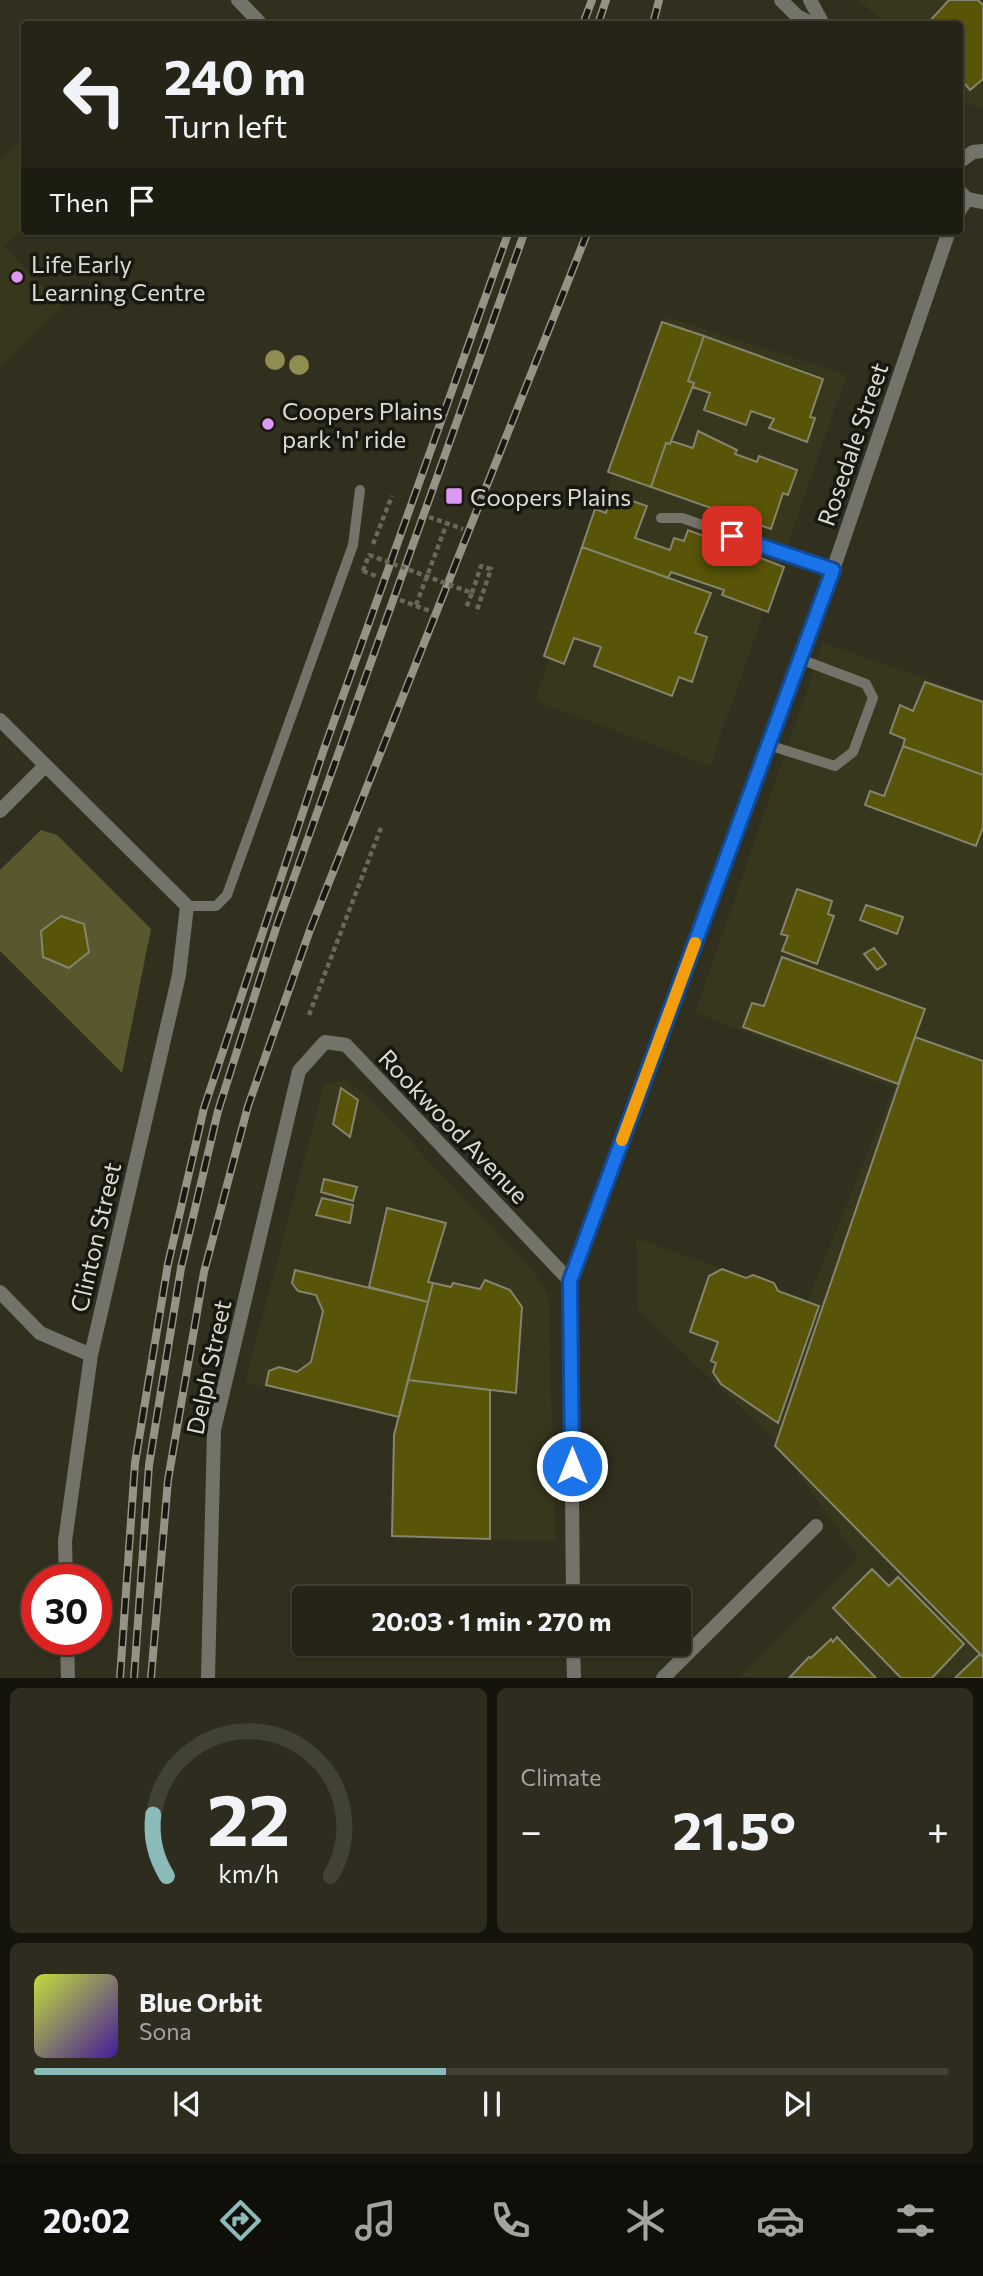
<!DOCTYPE html>
<meta charset="utf-8">
<style>
:root{--surface:#252416;--page:#2d2c1f;--text:#f1f3f6;--muted:#a3a4a1;--line:#424135;--accent:#8bbbb9}
body{margin:0;font-family:Commissioner,sans-serif;background:var(--page);color:var(--text);height:100vh;display:flex;flex-direction:column;font-size:26px;white-space:nowrap}
*{box-sizing:border-box;margin:0}
p{font-size:23px;color:var(--muted)}
.icon{flex:none;width:38px;height:38px;fill:none;stroke:currentColor;stroke-width:2;stroke-linecap:round;stroke-linejoin:round}
.map{position:relative;height:1678px;overflow:hidden}
.side{display:flex;flex-direction:column;gap:10px;padding:10px;background:#14140c;flex:1}
.side>*{flex:none}
.top-card{position:absolute;left:21px;top:21px;width:942px;height:214px;border-radius:7px;box-shadow:0 2px 5px #0004,0 0 0 2px var(--line);background:#252416;color:var(--text);overflow:hidden}
.speed{position:absolute;left:21px;top:1564px;display:flex;gap:14px;font-size:35px;font-weight:700;text-align:center}
.speed>*{display:grid;place-content:center;width:91px;height:91px;border-radius:50%;background:var(--surface);box-shadow:0 2px 5px #0004,0 0 0 2px var(--line);line-height:1}
.speed .limit{border:10px solid #d22;background:#fff;color:#111}
.pin{position:absolute;display:grid;place-items:center;width:60px;height:60px;color:#fff;margin:-30px;border-radius:14px;box-shadow:0 4px 10px #0006}
.me{position:absolute;width:77px;margin:-38px;rotate:0deg;stroke-linejoin:round;filter:drop-shadow(0 0 5px #0008)}
.turn{display:flex;align-items:center;gap:24px;height:147px;padding:0 28px;font-size:32px}
.turn .icon{width:91px;height:91px;stroke-width:2.5}
.turn b{display:block;font-size:49px;line-height:60px}
.then{display:flex;align-items:center;height:66px;padding:0 28px;background:#0003;gap:14px;font-size:26px}
.big{font-size:52px;font-weight:700;line-height:1.1}
.side .tile{flex:1;display:flex;flex-direction:column;justify-content:center;gap:10px;min-width:0;padding:0 24px;border-radius:10px;background:var(--page)}
.side .dial{align-items:center;gap:0}
.dial svg{height:182px;overflow:visible;fill:none;stroke:var(--line);stroke-width:7;stroke-linecap:round;text-anchor:middle}
.dial text{fill:var(--text);stroke:none}
.song{display:flex;align-items:center;gap:21px}
.cover{width:84px;height:84px;border-radius:10px;background:linear-gradient(135deg,hsl(70 70% 55%),hsl(260 70% 35%))}
.played{height:7px;border-radius:4px;background:linear-gradient(90deg,var(--accent) 45%,var(--line) 45%)}
.keys{display:flex;justify-content:space-around;direction:ltr}
.heat{display:flex;justify-content:space-between;align-items:center;font-size:38px;direction:ltr}
.side .tiles{flex:1;display:grid;gap:10px;grid-template-columns:1fr 1fr}
.tile:last-child{grid-column:span 2}
.trip{position:absolute;left:292px;top:1586px;width:399px;height:70px;border-radius:7px;background:var(--surface);box-shadow:0 2px 5px #0004,0 0 0 2px var(--line);font-weight:700;line-height:70px;text-align:center}
.menu{display:flex;height:112px;justify-content:space-around;align-items:center;background:#0f0e09;color:var(--muted)}
.menu .icon{width:49px;height:49px}
.menu .current{color:var(--accent)}
.menu b{font-size:32px;color:var(--text)}
.map>svg:first-child{display:block}
.built{fill:#37371e}
.green{fill:#59572d}
.building{fill:#585508;stroke:#84846f;stroke-width:2}
.lines{fill:none;stroke-linecap:round;stroke-linejoin:round}
.path{stroke:#696959;stroke-width:4.5;stroke-dasharray:5 3.5;stroke-linecap:butt}
.lane{stroke:#73736a;stroke-width:10}
.street{stroke:#73736a;stroke-width:14}
.rail-casing{stroke:#949385;stroke-width:8}
.rail{stroke:#181810;stroke-width:5;stroke-dasharray:16;stroke-linecap:butt}
.path-bridge{stroke:#696959;stroke-width:4.5;stroke-dasharray:5 3.5;stroke-linecap:butt}
.tree{fill:#908d50}
.route-casing{stroke:#114b97;stroke-width:18}
.route{stroke:#1a73e8;stroke-width:12}
.slow{stroke:#f59e0b;stroke-width:12}
.poi-dot{fill:#dc99f4;stroke:#181810;stroke-width:2.5}
.labels{text-anchor:middle;dominant-baseline:central;stroke-width:7;stroke-linejoin:round;paint-order:stroke}
.poi-label{font-size:24px;fill:#dbdbd0;stroke:#181810;text-anchor:start}
.street-label{font-size:24px;fill:#dbdbd0;stroke:#181810}
</style>
<div class="map">
<svg width="983" height="1678" viewBox="0 0 983 1678">
<rect width="100%" height="100%" fill="#31301e"/>
<path class="built" d="M859,0h124v108l-12,-2 -12,-11v-71h-74z
M24,136v92l-20,19 58,59 -62,61v-206z
M667,317l180,58 -137,391 -175,-65z
M823,643l160,56v978h-243l118,-119 -83,-118 -138,-131 -1,-71 172,62 86,-212 -199,-75z
M345,1080l21,15 169,178 13,22 8,246 -164,-4 4,-120 -151,-35 79,-298z"/>
<path class="green" d="M41,830l16,5 94,94 -29,144 -122,-122v-81z"/>
<path class="building" d="M949,0h29l5,5v74l-13,11 -5,-6 -6,2v-62h-32z
M662,322l42,14 -16,45 6,2 -24,61 -4,-1 -15,44 -43,-15z
M704,336l119,43 -13,38 5,1 -8,24 -38,-14 5,-9 -23,-8 -5,14 -42,-15 6,-17 -17,-6 1,-4 -6,-2z
M698,431l39,19 -2,4 22,8 2,-6 38,14 -9,25 -5,-2 -12,36 -120,-42 15,-44 4,1 1,-3 22,7z
M612,494l35,12 -12,32 35,12 4,-12 10,3 4,-11 96,37 -16,45 -46,-17 2,-5 -53,-18 -3,6 -86,-31 13,-38 11,4z
M582,547l129,46 -16,40 12,4 -15,45 -13,-5 -7,19 -78,-30 7,-19 -27,-9 -10,26 -20,-8z
M925,682l58,20v73l-80,-29 2,-7 -15,-6 10,-28 13,6z
M903,746l80,29v52l-7,19 -111,-41 5,-14 14,5z
M797,889l35,12 -4,13 6,2 -17,48 -35,-13 6,-15 -7,-2z
M866,905l37,12 -6,17 -37,-14z
M61,916l23,8 5,28 -20,16 -26,-11 -2,-26z
M874,948l12,16 -9,6 -13,-16z
M782,957l143,52 -27,75 -155,-57 9,-24 12,3z
M915,1037l68,24v596l-208,-211z
M341,1088l17,12 -8,37 -17,-13z
M324,1179l33,8 -4,14 -32,-9z
M322,1198l31,7 -3,18 -34,-8z
M387,1208l59,15 -18,59 5,1 -5,19 -59,-15z
M722,1269l24,9 7,-3 21,8 4,8 41,15 -41,117 -57,-39 -8,-12 3,-9 -5,-2 7,-19 -28,-10 19,-56z
M295,1270l133,32 -29,115 -133,-32 3,-14 10,-4 18,5 14,-10 12,-51 -7,-16 -18,-4 -6,-8z
M485,1280l25,10 12,17 -6,86 -108,-13 25,-97 18,4 2,-4 27,6z
M408,1380l82,10v149l-98,-3 2,-101z
M872,1569l17,17 9,-9 66,67 -32,34h-31l-68,-70z
M837,1637l39,41 -86,-1 19,-20 2,1 20,-19 2,3z
M980,1654l3,3v21h-28z"/>
<g class="lines">
<path class="path" d="M429,517l34,12
M373,544l19,-48
M363,571l16,6
M472,593l9,-27 10,3 -15,44
M400,600l30,11
M416,605l31,-82
M309,1015l73,-190"/>
<path class="lane" d="M661,518h21l151,52
M768,745l67,21 18,-14 20,-54 -7,-14 -66,-25
M187,906h29l11,-11 126,-350 7,-55"/>
<path class="street" d="M238,0l23,24
M781,0l16,16 15,8
M810,0l13,24
M959,162l14,-10 10,-1
M959,191l8,8 16,3
M959,211l8,-12
M0,720l187,186 -8,69 -88,380 -26,186 1,39
M0,811l45,-45
M0,1292l40,41 51,22
M573,1598l-3,-317 263,-711 116,-339
M67,1640l1,38
M573,1643l1,35
M208,1678l6,-248 85,-359 26,-29 21,3 224,236
M663,1678l153,-152"/>
<g class="rail-casing">
<path id="rail" d="M583,24l9,-24
M598,24l8,-24
M653,24l6,-24
M120,1678l15,-215 33,-199 36,-156 120,-359 185,-518
M134,1678l15,-213 32,-197 37,-157 59,-186 248,-694
M151,1678l17,-198 36,-208 44,-166 62,-176 278,-699"/>
</g>
<use href="#rail" class="rail"/>
<path class="path-bridge" d="M363,571l6,-16 103,38 -6,15"/>
</g>
<g class="tree">
<circle cx="275" cy="360" r="10"/>
<circle cx="299" cy="365" r="10"/>
</g>
<g class="lines">
<g class="route-casing">
<path id="route" d="M572,1466l-2,-185 263,-711 -101,-34"/>
</g>
<use href="#route" class="route"/>
<path class="slow" d="M622,1140l73,-197"/>
</g>
<g class="poi-dot">
<circle cx="17" cy="277" r="7"/>
<circle cx="268" cy="424" r="7"/>
<rect x="445" y="487" width="18" height="18" rx="3.5"/>
</g>
<g class="labels">
<g class="poi-label">
<text x="31" y="263">Life Early<tspan x="31" dy="28">Learning Centre</tspan></text>
<text x="282" y="410">Coopers Plains<tspan x="282" dy="28">park 'n' ride</tspan></text>
<text x="470" y="496">Coopers Plains</text>
</g>
<g class="street-label">
<text transform="translate(852 444) rotate(-71)">Rosedale Street</text>
<text transform="translate(454 1126) rotate(46)">Rookwood Avenue</text>
<text transform="translate(95 1237) rotate(-77)">Clinton Street</text>
<text transform="translate(208 1367) rotate(-78)">Delph Street</text>
</g>
</g>
</svg>
<div class="speed"><div class="limit">30</div></div>
<div class="pin" style="left:732px;top:536px;background:#d93025"><svg class="icon" aria-label="arrive" viewBox="0 0 24 24"><path d="M6 21V4h12l-3 4 3 4H6"/></svg></div>
<svg class="me" style="left:572px;top:1466px" viewBox="-20 -20 40 40"><circle r="17" fill="#1a73e8" stroke="#fff" stroke-width="3"/><path d="M0-11L8 9 0 5-8 9z" fill="#fff"/></svg>
<div class="trip">20:03 · 1 min · 270 m</div>
<div class="top-card">
<div class="turn"><svg class="icon" aria-label="left" viewBox="0 0 24 24"><path d="M17 20v-9H6M10 6l-5 5 5 5"/></svg><div><b>240 m</b>Turn left</div></div>
<div class="then">Then<svg class="icon" aria-label="arrive" viewBox="0 0 24 24"><path d="M6 21V4h12l-3 4 3 4H6"/></svg></div>
</div>
</div>
<section class="side">
<div class="tiles">
<div class="tile dial"><svg viewBox="0 0 100 80">
<path d="M14 69A42 42 0 1 1 86 69"/>
<path d="M14 69A42 42 0 0 1 8 42" stroke="#8bbbb9"/>
<text x="50" y="56" font-size="32" font-weight="700">22</text>
<text x="50" y="72" font-size="11">km/h</text>
</svg></div>
<div class="tile"><p>Climate</p>
<div class="heat"><a>−</a><b class="big">21.5°</b><a>+</a></div>
</div>
<div class="tile">
<div class="song"><i class="cover"></i><div><b>Blue Orbit</b><p>Sona</p></div></div>
<div class="played"></div>
<div class="keys"><svg class="icon" aria-label="previous" viewBox="0 0 24 24"><path d="M18 5L8 12l10 7zM5 5v14"/></svg><svg class="icon" aria-label="pause" viewBox="0 0 24 24"><path d="M8 5v14M16 5v14"/></svg><svg class="icon" aria-label="next" viewBox="0 0 24 24"><path d="M6 5l10 7-10 7zM19 5v14"/></svg></div>
</div>
</div>
</section>
<nav class="menu">
<b>20:02</b>
<svg class="icon current" aria-label="directions" viewBox="0 0 24 24"><path d="M12 3l9 9-9 9-9-9zM9 14v-3h6M13 9l2 2-2 2"/></svg>
<svg class="icon" aria-label="music" viewBox="0 0 24 24"><path d="M9 18V5l10-2v13"/><circle cx="6" cy="18" r="3"/><circle cx="16" cy="16" r="3"/></svg>
<svg class="icon" aria-label="phone" viewBox="0 0 24 24"><path d="M5 4h4l2 5-3 2q2 4 5 5l2-3 5 2v4C11 20 4 13 5 4z"/></svg>
<svg class="icon" aria-label="climate" viewBox="0 0 24 24"><path d="M12 3v18M4 7l16 10M4 17L20 7"/></svg>
<svg class="icon" aria-label="car" viewBox="0 0 24 24"><path d="M5 17H2v-5l4-1 3-4h7l3 4 3 1v5h-3M9 17h6M6 11h13"/><circle cx="7" cy="17" r="2"/><circle cx="17" cy="17" r="2"/></svg>
<svg class="icon" aria-label="filters" viewBox="0 0 24 24"><path d="M4 7h16M4 17h16"/><circle cx="9" cy="7" r="2"/><circle cx="15" cy="17" r="2"/></svg>
</nav>
